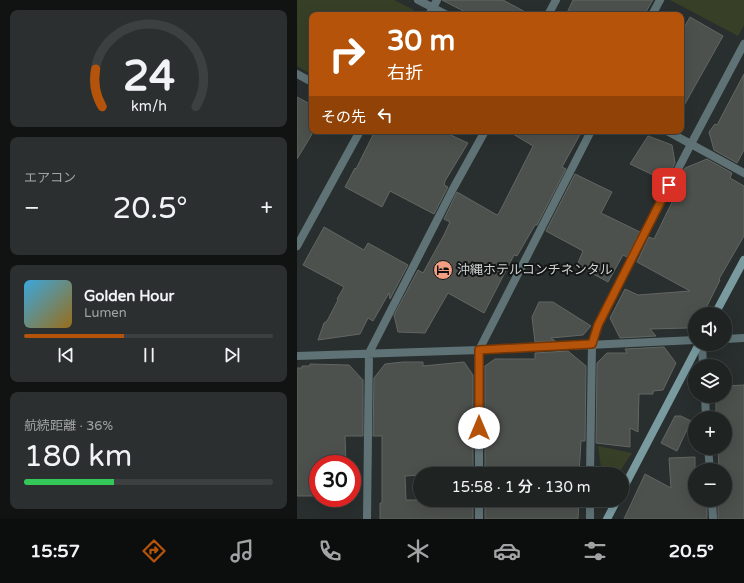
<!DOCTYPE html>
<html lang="ja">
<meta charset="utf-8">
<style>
:root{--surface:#1f2322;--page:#2c2f2f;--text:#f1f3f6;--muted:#a1a4a5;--line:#3c4040;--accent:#b45309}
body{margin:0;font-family:"Varela Round","Noto Sans JP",sans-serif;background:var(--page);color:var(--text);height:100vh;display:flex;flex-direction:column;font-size:15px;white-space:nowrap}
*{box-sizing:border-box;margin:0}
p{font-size:13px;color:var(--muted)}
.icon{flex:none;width:22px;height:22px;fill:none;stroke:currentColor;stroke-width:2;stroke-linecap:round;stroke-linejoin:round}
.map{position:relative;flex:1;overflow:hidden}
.drawer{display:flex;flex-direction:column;gap:10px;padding:10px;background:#111313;width:297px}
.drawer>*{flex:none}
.guide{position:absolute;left:12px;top:12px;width:375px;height:122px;border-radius:8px;box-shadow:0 4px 16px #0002,0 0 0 1px var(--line);background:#b45309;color:#fff;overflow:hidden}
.fabs{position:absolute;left:391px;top:307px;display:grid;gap:8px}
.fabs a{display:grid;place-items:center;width:44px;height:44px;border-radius:50%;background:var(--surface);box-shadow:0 4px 16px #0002,0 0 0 1px var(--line);font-size:20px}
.speed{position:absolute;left:12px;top:455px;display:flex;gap:8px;font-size:20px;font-weight:700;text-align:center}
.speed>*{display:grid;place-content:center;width:52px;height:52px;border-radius:50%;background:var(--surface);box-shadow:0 4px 16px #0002,0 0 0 1px var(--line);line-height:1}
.speed .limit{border:6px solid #d22;background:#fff;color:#111}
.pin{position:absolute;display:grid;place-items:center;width:34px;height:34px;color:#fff;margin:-17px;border-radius:8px;box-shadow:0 2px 6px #0006}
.me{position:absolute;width:44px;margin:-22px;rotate:0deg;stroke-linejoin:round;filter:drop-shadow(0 0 3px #0008)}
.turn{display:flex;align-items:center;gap:14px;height:84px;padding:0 12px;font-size:18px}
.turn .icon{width:52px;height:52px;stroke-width:2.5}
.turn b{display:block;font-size:28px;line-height:34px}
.then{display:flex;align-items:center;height:38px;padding:0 12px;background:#0003;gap:8px;font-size:15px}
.big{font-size:30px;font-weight:600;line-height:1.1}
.drawer .widget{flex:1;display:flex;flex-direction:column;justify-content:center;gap:6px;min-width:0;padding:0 14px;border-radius:8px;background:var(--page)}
.drawer .dial{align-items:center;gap:0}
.dial svg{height:104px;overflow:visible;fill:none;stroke:var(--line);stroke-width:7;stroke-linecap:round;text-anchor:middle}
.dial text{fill:var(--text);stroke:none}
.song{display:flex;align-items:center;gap:12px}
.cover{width:48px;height:48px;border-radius:6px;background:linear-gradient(135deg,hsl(200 70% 55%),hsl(40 70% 35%))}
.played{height:4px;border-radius:2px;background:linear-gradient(90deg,var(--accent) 40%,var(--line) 40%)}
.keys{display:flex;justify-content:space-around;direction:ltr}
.heat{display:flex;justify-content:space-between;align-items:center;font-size:22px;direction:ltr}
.charge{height:6px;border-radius:3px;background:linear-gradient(90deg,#34c759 36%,var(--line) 0)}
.trip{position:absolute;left:116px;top:467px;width:216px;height:40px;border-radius:20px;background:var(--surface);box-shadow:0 4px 16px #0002,0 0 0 1px var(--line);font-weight:600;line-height:40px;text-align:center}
.tabs{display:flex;height:64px;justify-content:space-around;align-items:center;background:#0c0e0e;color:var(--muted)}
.tabs .icon{width:28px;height:28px}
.tabs .selected{color:var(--accent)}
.tabs b{font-size:18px;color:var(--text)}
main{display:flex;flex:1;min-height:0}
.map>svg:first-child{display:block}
.green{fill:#374026}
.building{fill:#4d514e;stroke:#626763}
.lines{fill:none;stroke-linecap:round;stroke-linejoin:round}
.street{stroke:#5f7377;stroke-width:8}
.secondary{stroke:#799ba0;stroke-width:8}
.route-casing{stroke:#753606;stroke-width:10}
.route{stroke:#b45309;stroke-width:7}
.labels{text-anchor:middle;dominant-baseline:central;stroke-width:4;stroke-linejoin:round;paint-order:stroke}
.poi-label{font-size:13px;fill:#ced2d1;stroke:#141616;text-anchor:start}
</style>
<main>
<section class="drawer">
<div class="widget dial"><svg viewBox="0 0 100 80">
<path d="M14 69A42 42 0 1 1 86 69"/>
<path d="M14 69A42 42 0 0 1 9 40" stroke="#b45309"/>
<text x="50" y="56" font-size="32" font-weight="700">24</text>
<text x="50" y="72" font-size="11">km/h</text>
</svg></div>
<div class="widget"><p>エアコン</p>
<div class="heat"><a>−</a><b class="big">20.5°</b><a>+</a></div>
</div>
<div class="widget">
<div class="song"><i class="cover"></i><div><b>Golden Hour</b><p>Lumen</p></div></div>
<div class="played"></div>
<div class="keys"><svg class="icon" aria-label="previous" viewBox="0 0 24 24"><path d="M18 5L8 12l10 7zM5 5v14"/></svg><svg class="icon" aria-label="pause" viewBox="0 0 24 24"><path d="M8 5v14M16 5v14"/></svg><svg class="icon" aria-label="next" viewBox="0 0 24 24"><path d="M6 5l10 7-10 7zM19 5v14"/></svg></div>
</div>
<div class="widget"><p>航続距離 · 36%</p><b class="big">180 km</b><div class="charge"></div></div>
</section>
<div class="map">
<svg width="447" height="519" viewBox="0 0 447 519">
<rect width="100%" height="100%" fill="#292f2e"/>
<path class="green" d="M0,0h97l20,10 -2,5h-100v60l-15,-9z
M373,0h74v25l-6,11z
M301,446l34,7 -14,21h-16z"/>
<path class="building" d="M145,0h61l28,15h-60z
M276,0h80l-9,15h-78z
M393,17l33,19 -42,75v-78z
M447,74v76l-7,13 -23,-13 -5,-18 6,-8 2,1z
M0,97l15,8v29l-15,25z
M78,131h67l26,12 -23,38 -1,4 4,2 -14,27 -44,-23 -8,16 -37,-20 10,-19 1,1z
M211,131h74l-20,36 4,2 -29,56h-2l-18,31 -3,-1 -30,58 -36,-20 -23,40 -27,-1 -4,-17 24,-45 5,3 21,-38 6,-13 -6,-3 13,-27 40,23 2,-2 34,-67z
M351,136l24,9 3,18 -9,18 -36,-17z
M410,159l25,14 -2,5 14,8v50l-25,43 1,1 -17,34h-8v12l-7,2 -38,1 6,7 -36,2 -10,-20 15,-29 13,6 52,-4 -53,-29 12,-25 5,2 25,-51 -3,-3 9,-17z
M278,174l37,18 -11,21 39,19 -13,25 -4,-2 -15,27 -31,-17 6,-14 -37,-20z
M27,227l40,23 4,-7 40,22 -18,34 -1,-6 -16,28 -5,-3 -8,16 -42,6 6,-17 3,-2 11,-21 -1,-1 7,-12 -41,-22z
M242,302h14l38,24 -8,9 -32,3 4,3 -20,1 -3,-25z
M367,347l12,16 -13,27 -10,1v3h-14l-1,38 -8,-4v19l-34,-4 1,-80 10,-10h20l-2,-4z
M271,351l18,15 -1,75h-4l-2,33h-45v-3l-49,2v-107l10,-7h40v-6z
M106,362h20v4l41,-4 9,13v98l-53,1v1l-15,1 1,24h67v19h-93v-16h2v-67h-9l1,-58 11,-14z
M13,364l39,1 14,15v56h-18l1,28h-28v32h-21v-128h5v-2h8z
M447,385v134h-26v-19h7v-30h-6l-1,-22h7v-30h-9v-22h9v-10z
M378,416h6l10,5 -14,30 -16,-8z
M398,457v43h12v19h-83l21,-45 26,14 -2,-30z
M188,500h94l-1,19h-93z"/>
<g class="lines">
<path class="street" d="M121,0l29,15
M132,15l8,-15
M251,15l8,-15
M355,15l8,-15
M0,74l15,8
M370,131l77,42
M0,246l63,-115
M428,339l19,-1
M405,344l1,22
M0,356l182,-6 216,-10
M408,396l1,22
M411,448l2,22
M182,474v-124l112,-219
M293,474l2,-130 6,-19 93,-181 53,-100
M293,500v19
M415,500l1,19
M70,519l2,-166 85,-166 31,-56
M182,519v-19"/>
<path class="secondary" d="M418,314l29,-54
M325,491l77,-147
M310,519l10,-19"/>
</g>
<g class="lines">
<g class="route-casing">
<path id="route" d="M182,428v-78l113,-6 6,-19 71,-140"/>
</g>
<use href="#route" class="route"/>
</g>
<defs>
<g id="hotel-disc" transform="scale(1)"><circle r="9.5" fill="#f39f83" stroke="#141616"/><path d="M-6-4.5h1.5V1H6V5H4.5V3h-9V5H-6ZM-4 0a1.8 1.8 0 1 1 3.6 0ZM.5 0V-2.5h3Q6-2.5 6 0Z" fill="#111"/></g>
</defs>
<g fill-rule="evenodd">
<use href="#hotel-disc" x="146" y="270"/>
</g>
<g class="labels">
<g class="poi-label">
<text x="160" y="270">沖縄ホテルコンチネンタル</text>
</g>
</g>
</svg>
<div class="fabs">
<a><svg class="icon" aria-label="sound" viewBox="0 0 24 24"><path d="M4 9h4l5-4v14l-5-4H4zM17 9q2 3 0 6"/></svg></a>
<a><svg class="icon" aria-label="layers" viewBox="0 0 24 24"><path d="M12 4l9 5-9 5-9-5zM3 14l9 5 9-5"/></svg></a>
<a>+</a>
<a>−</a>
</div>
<div class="speed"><div class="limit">30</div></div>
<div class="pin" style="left:372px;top:185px;background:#d93025"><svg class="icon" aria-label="arrive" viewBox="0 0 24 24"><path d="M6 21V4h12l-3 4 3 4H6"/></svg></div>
<svg class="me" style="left:182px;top:428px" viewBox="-20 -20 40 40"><circle r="19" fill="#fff"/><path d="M0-13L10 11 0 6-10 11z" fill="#b45309"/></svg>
<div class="trip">15:58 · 1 分 · 130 m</div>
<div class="guide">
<div class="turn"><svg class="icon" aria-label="right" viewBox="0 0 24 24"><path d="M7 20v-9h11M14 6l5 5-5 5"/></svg><div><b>30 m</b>右折</div></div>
<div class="then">その先<svg class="icon" aria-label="left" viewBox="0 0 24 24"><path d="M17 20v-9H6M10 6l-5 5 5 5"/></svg></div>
</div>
</div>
</main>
<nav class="tabs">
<b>15:57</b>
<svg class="icon selected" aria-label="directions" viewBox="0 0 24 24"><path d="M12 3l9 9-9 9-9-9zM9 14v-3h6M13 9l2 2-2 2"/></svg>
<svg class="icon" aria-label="music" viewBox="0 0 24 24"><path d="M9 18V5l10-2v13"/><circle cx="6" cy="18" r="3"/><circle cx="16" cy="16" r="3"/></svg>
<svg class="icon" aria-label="phone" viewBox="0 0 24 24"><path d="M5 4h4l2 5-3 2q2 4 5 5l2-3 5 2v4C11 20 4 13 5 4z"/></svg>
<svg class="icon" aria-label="climate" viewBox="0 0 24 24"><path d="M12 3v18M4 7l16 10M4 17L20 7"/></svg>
<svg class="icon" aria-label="car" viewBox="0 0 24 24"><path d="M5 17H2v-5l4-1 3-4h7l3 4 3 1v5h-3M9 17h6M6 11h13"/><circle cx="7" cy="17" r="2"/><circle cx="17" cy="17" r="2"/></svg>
<svg class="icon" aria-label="filters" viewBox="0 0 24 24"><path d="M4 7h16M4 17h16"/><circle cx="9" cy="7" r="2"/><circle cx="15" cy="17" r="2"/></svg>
<b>20.5°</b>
</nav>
